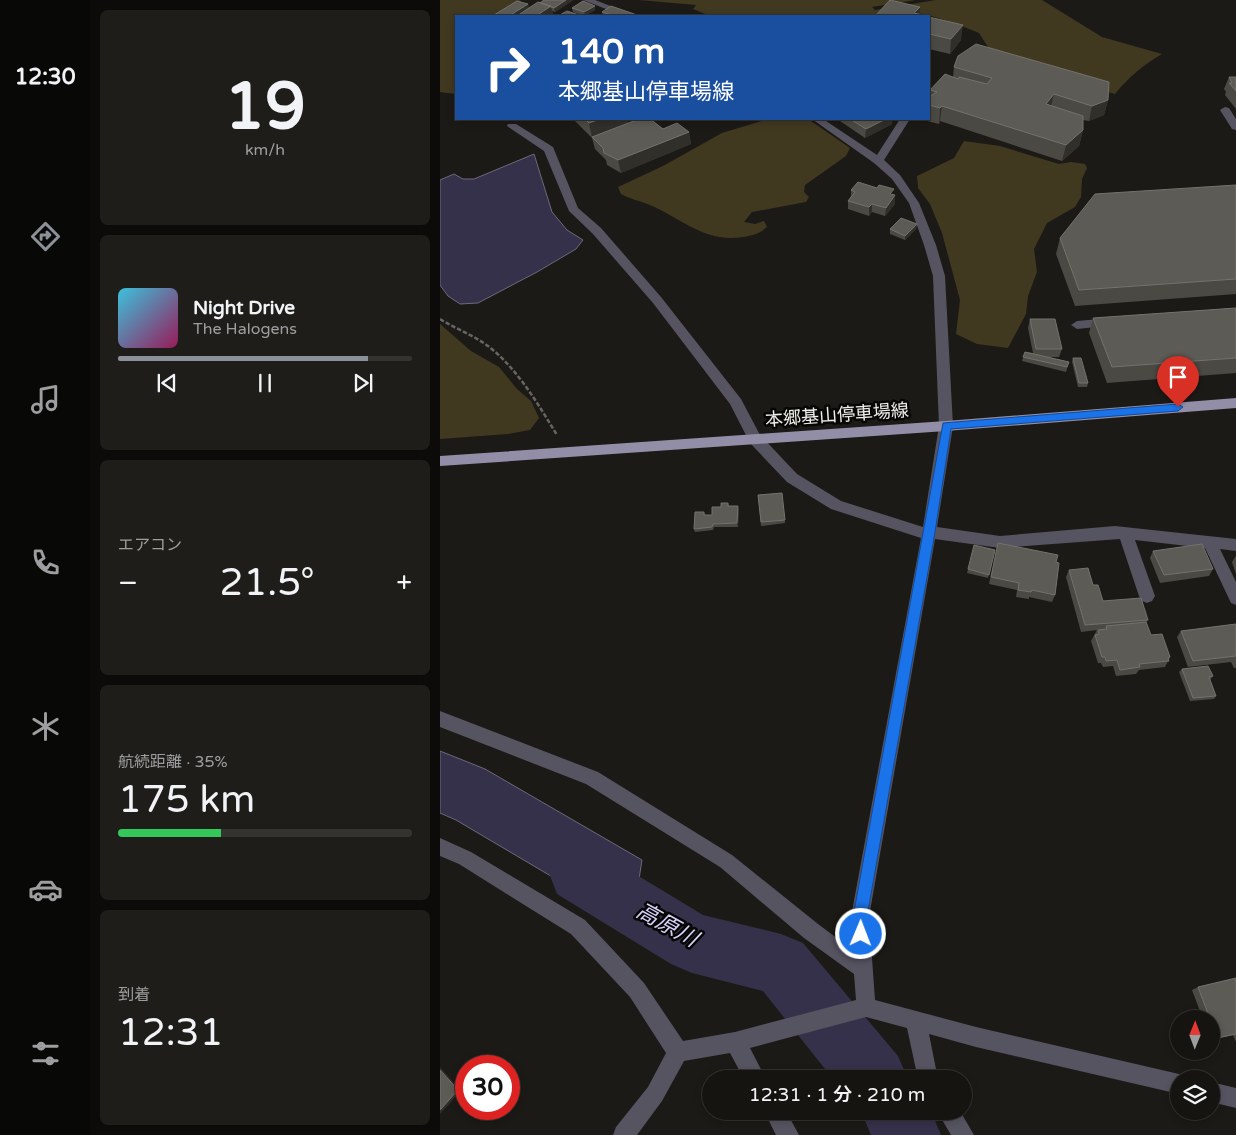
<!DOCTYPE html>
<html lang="ja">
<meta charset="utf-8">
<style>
:root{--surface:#151410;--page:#1e1d19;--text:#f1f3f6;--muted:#9d9e9f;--line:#343330;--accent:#8c9099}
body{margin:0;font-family:"Varela Round","Noto Sans JP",sans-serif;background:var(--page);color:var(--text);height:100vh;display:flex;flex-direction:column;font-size:19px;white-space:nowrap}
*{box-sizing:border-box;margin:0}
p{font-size:16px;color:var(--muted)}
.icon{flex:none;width:28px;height:28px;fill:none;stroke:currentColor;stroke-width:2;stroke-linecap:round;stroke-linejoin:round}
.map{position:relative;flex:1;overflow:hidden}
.side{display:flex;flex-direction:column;gap:10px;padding:10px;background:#0c0b09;width:350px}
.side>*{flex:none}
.hud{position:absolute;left:15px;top:15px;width:475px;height:105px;border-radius:0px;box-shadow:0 2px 8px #0003,0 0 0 1px var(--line);background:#1a4fa0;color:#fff;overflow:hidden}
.needle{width:32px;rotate:1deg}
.controls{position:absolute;left:730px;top:1010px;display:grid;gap:10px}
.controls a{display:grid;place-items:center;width:50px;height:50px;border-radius:50%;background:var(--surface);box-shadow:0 2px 8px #0003,0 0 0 1px var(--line);font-size:25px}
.speed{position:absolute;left:15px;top:1055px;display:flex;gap:10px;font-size:25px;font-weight:700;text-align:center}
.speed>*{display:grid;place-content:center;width:65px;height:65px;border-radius:50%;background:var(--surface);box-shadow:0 2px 8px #0003,0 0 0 1px var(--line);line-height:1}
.speed .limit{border:8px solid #d22;background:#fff;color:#111}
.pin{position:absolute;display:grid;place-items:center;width:42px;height:42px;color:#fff;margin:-51px -21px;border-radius:50% 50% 50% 0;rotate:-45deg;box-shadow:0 0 5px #0007}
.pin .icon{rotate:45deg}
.me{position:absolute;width:55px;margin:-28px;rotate:1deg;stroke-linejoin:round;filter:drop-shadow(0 0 4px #0008)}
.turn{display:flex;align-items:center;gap:18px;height:105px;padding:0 20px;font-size:22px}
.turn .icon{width:65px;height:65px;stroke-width:2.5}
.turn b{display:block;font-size:35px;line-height:42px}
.big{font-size:38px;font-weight:600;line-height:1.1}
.side .tile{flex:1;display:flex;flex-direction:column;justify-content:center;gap:8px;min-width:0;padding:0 18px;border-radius:8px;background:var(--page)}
.side .dial{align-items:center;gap:0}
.dial b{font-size:65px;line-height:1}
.song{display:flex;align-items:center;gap:15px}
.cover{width:60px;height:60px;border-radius:8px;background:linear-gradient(135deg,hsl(190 70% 55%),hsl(330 70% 35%))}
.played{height:5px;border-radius:2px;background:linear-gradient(90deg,var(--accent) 85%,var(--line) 85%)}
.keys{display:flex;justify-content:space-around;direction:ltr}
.heat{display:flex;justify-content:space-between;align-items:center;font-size:28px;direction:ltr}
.charge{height:8px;border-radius:4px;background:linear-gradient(90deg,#34c759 35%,var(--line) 0)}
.trip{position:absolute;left:262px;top:1070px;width:270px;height:50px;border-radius:25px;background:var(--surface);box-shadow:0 2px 8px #0003,0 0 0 1px var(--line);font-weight:600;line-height:50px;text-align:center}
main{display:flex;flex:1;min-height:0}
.dock{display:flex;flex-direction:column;width:90px;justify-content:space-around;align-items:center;background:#080806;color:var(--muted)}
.dock .icon{width:35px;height:35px}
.dock .current{color:var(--accent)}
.dock b{font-size:22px;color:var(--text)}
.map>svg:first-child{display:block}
.green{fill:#413820}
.water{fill:#36314a;stroke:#6d697a}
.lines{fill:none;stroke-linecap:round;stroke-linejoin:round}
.river{fill:#36314a;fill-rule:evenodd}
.path{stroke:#676561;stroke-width:2.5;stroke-dasharray:4.5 2;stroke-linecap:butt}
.minor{fill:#565461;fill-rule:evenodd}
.major{fill:#938ea8;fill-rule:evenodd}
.wall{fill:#4b4943}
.shaded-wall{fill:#312f2a}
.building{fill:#5d5b55;stroke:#74726c}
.route{fill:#1a73e8;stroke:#114b97}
.labels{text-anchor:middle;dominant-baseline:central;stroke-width:5;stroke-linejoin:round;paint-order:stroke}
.street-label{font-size:18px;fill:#eeede9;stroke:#060604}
.near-water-label{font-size:22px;font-style:italic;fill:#d8d0fb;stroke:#060604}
</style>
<main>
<nav class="dock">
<b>12:30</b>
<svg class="icon current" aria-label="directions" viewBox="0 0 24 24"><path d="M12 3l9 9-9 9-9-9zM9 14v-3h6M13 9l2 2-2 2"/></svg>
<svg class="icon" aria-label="music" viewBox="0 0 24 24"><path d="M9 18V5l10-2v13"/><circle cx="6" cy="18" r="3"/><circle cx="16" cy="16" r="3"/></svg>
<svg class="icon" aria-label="phone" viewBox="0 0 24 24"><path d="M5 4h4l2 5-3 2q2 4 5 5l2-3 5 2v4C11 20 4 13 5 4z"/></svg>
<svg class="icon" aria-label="climate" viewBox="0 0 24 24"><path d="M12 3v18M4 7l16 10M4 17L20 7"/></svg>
<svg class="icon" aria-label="car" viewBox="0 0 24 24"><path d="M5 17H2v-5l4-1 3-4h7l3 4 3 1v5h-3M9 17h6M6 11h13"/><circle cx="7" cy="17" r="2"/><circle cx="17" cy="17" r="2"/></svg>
<svg class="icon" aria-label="filters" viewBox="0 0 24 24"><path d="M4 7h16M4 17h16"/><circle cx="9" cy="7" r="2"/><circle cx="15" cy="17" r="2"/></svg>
</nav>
<section class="side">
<div class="tile dial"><b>19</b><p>km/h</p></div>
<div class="tile">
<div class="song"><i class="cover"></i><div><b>Night Drive</b><p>The Halogens</p></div></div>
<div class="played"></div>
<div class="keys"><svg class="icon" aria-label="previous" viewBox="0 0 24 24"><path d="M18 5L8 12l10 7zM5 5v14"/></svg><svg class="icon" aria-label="pause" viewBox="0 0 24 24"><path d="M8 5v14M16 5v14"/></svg><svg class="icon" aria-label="next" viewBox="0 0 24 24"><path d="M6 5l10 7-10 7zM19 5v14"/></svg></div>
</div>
<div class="tile"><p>エアコン</p>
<div class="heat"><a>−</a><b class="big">21.5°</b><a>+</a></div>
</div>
<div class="tile"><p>航続距離 · 35%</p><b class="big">175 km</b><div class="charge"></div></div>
<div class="tile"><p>到着</p><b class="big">12:31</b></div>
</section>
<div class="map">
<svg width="796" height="1135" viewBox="0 0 796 1135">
<rect width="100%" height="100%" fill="#1c1a16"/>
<path class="green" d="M0,0h80l1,2 -29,14h-36v78l-16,-2z
M199,0h277l-44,7 3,3 61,-10h106l60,37 60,17c-19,11 -33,23 -47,40l-37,-10 -88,-34 -11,-17 -25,-10 -26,-8 -25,-4 -21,5h-172l-17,-7 3,-4z
M328,119h40l42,29 -4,8 -41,29 -1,7 5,5 -3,5 -54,10 -8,10 11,2 9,-3 3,6c-8,7 -13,8 -24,10 -39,6 -60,-18 -93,-32 -10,-4 -20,-6 -29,-11l-3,-7 45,-21 59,-33z
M524,141l36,5 59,18 12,-2 14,2 2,4 -5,11 -1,18 -6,10 -28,16 -13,26 3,23 -9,24 -2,18 -18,34 -31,-4 -21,-10 4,-34 -18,-67 -12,-29 -12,-16 -1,-12 37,-18z
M0,324l31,27 28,16 18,22 14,12 8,17 -9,12 -22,4 -68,5z"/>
<path class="water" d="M94,154l18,58 15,18 16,10 -7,9 -39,23 -59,31 -18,1 -12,-8 -8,-11v-105l14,-6 9,5h11z
M0,751l45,18 157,91 -10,64 -176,-104 -16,-7z"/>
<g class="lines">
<path class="river" d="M138,844l21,8 104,63 78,19 22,9 95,113 10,23h-75l-70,-88 -71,-18 -21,-9 -114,-70 -8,-21 8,-21z
M421,1111h70l10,24h-70z"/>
<path class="path" d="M0,319c16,10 33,16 48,27 29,22 50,58 69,89"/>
<path class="minor" d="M143,0h12l41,16h-12z
M785,107l4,1 7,11v11l-4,-1 -12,-19z
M372,119h11l54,36 23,-36h10l-26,41 16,15 19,28 17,42 9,31 8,150 -16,101 63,9 115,-10 121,13v12l-16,-2 16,33v23l-5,-2 -26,-55 -70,-8 20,56 -3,5 -5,2 -5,-2 -3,-5 -19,-57 -120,9 -65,-9 -66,378 6,83 101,27 203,47 8,5h-8v15l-203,-47 -47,-13 9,45h-20l-11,-51 -41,-11 -116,31 16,31h-22l-14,-26 -46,8 -22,40 -25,34h-24l3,-8 32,-40 18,-34 -36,-56 -59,-63 -112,-70 -19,-8v-18l31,14 114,68 59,63 39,58 52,-9 121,-32 -2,-26 -50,-36 -84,-71 -134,-83 -146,-57v-16l158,61 134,83 86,69 35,26 -2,-33 70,-379 -90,-29 -44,-27 -37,-39 -20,-39 -77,-101 -60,-69 -24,-23 -25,-60 -37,-25 1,-2h8l37,23 25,61 23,20 60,69 80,102 19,36 37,39 44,27 82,26 16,-101 -6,-150 -9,-31 -15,-42 -17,-24 -18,-16z
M672,318l4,1 2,3 -2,3 -39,4 -6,-4 6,-4z
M771,1082l25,6v20l-25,-6z
M324,1111h22l13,24h-23z
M497,1111h23l14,24h-23z"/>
<path class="major" d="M796,398v10l-290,23 -506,35v-10l506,-35z"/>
</g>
<path class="wall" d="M104,0h29l-18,12 -3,-1 1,3 -3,2h-55l-1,-1 34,-11 1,4z
M132,8l23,2 -11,6 -11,-4z
M162,12l38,4h-37z
M489,17l32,23 -11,14 -21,-5z
M514,67l154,33 -4,15 -15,6 -6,-1v10l-4,16 -17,15 -122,-40 -1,3 -19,-5h9l1,-29 23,-13z
M789,77h7v32l-11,-14 1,-3 -2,-3z
M133,119h54l1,4 7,-3 -2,-1h23l-4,1 11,9 26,3 2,12 -70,29 -14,-8 -1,-5 -11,-11 -3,-11z
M397,119h55v5l-27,14z
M796,185v109l-161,12 -19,-52 4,-16z
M411,190l43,5 1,9 -10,12 -13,-4 -3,4 -21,-7v-8l3,-5z
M477,224l-1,5 -11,11 -15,-6v-5z
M796,308v65l-129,10 -18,-50 4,-15z
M590,319l32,30 -3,8h-10l20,5 -3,10 -44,-11 3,-9 8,1 -5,-25z
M633,358l15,25 -1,4h-9l-6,-25z
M342,493l3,30 -24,3 -3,-31z
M288,503l1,3 10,4 -1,17h-24l-1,3 -18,2 -1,-3 10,-17 1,3h7l9,-8z
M558,543l58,19 -1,33 -3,7 -23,-5v2l-13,-2 1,-7 -28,-6z
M534,545l21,5 -7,28 -21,-5z
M713,551l60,18 -4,7 -49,7 -10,-25z
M796,556v18l-4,-12z
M629,570l24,15 10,16 45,19 -2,3 5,12 19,22 -5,10 -26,3 -3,4 -20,2 -3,-10 -10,1 -2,-4h-3l-7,-22 6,-11 -16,2 -15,-55z
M796,624v44h-2l-3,-6 -43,5 -11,-30 4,-6z
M742,669l31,7 -3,4 6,16 -2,3 -24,2 -11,-29z
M796,978v64l-3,-7 -22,5v-21h-8l-11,-29 6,-3z"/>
<path class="shaded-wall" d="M126,0h7l-18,12 -1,-4z
M88,4l2,5 -13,7h-8z
M111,6l2,8 -3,2h-14z
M155,6v4l-10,6 -1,-4z
M480,7v9l-6,-3z
M523,25l-2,15 -11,14 1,-15z
M614,94l-4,16 -4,-6z
M668,100l-4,15 -15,6 3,-15z
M502,106l-2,15 -1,3 1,-16z
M160,119h27l2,7 -37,11 -3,-14z
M446,119h6v5l-27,14 1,-9z
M643,130l-4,16 -17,15 4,-16z
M249,132l2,12 -70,29 -3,-13z
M455,195v9l-10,12 1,-8z
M432,204v8l-3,4v-9z
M477,224l-1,5 -11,11v-4z
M298,506l1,4 -1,17 -1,-4z
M0,1067l1,1 20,23 -21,23z"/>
<path class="building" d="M104,0h22l-12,8 -14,-5z
M450,0l30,7 -6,6 13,3h-52z
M77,1l11,3 -19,12h-10l-5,-1z
M143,1l12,5 -11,6 -12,-4z
M98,2l13,4 -15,10h-19z
M171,6l29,10h-25l-13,-4z
M127,11l12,4 -3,1h-18z
M489,17l34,8 -12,14 -22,-5z
M536,44l133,38 -1,18 -16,6 -38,-12 -8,10 37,12v14l-17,15 -124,-39 -2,2 -11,-3v-8l8,-5 -7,-2 15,-16 13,5 1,-2 28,7 5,-6 -38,-11 4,-11z
M789,77h7v14l-7,-8h3z
M145,119h15l-11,4z
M199,119h11l13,10 14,-6 12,9 -71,28 -14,-7 -1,-5 -11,-11z
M410,119h36l-20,10z
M418,182l19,6 2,-3 15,4 -4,5 5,1 -9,13 -14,-4 -3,3 -21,-6 7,-9 -4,-2z
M796,185v94l-157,11 -19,-52 35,-44z
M461,218l16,6 -12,12 -15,-7z
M796,308v50l-124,9 -19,-49z
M590,319h25l7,30h-26z
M585,352l44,10 -2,5 -44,-10z
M633,358h8l7,25h-9z
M342,493l3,27 -24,2 -3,-27z
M281,503h7v3h10l-1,17 -24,1 -1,3 -18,2 1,-17h9v3h8v-8h9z
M558,543l60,12 -2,7 3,1 -4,32 -23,-5 -1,2 -13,-2 1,-7 -28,-6z
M762,544l11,25 -49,6 -11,-24z
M534,545l21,5 -6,25 -21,-6z
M648,568l5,17h5l5,16 38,-3 7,22 -63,5 -16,-55z
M706,622l5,13 11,-1 8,23 -2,1 1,3 -30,3 1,3 -20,3 -3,-10 -11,1 -1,-4h-3l-7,-22 4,-1 -1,-4 9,-1 -1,-3z
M796,624v32l-43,5 -12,-30z
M768,666l5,10 -4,1 7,19 -23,2 -11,-29z
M796,978v56l-19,4 -6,-15v-4h-1l-12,-32z
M0,1070l18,20 -18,20z"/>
<path class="route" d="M738,404l5,3 -5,4 -227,18 -16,103 -68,385 1,17 -2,6 -5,2 -5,-2 -3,-23 90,-494z"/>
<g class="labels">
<g class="street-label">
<text transform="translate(397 415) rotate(-4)">本郷基山停車場線</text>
</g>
<g class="near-water-label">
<text transform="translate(227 925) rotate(29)">高原川</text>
</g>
</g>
</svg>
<div class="controls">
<a><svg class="needle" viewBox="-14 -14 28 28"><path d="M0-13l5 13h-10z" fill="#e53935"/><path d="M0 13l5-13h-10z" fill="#9d9e9f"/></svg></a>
<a><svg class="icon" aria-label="layers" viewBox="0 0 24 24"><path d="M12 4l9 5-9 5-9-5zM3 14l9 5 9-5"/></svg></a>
</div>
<div class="speed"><div class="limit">30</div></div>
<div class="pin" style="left:738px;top:407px;background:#d93025"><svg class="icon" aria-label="arrive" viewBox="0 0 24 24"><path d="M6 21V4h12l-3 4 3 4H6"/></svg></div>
<svg class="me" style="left:421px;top:934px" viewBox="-20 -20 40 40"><circle r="17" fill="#1a73e8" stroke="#fff" stroke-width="3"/><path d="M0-11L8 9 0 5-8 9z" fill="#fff"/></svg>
<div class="trip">12:31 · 1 分 · 210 m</div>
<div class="hud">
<div class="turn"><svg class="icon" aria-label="right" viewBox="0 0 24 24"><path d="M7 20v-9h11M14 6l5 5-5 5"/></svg><div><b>140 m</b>本郷基山停車場線</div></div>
</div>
</div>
</main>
